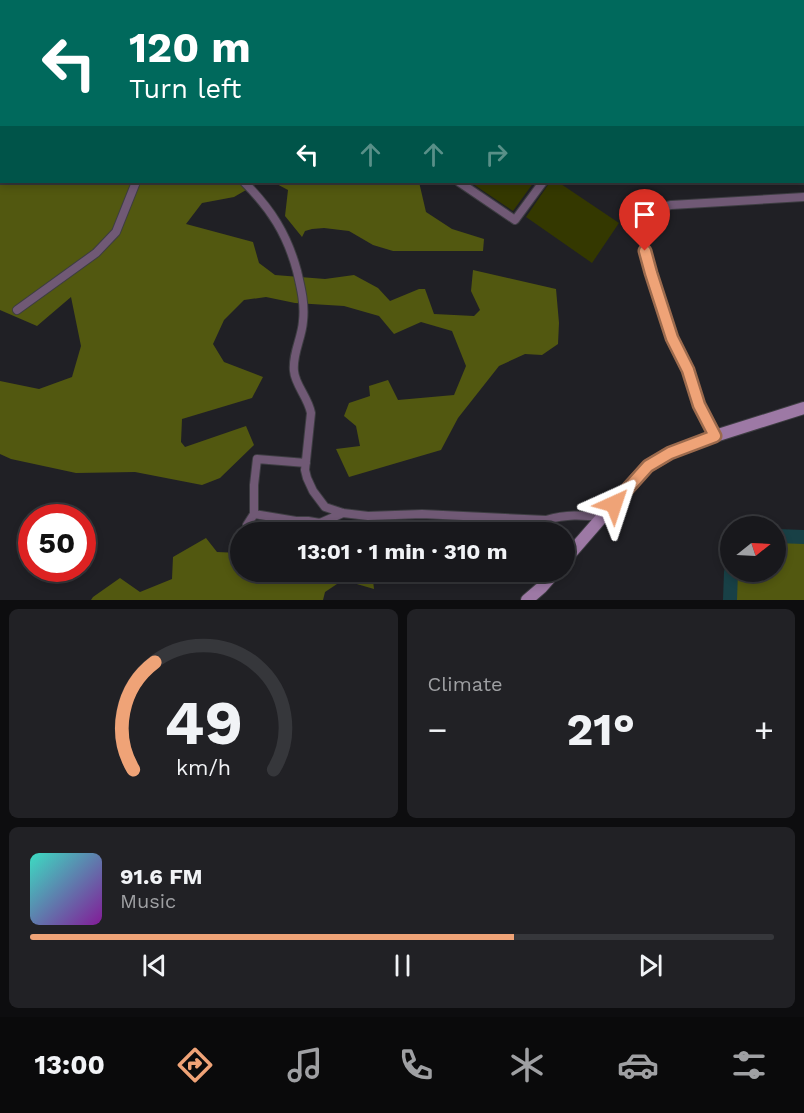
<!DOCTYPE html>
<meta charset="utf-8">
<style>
:root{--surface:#18181c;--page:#212125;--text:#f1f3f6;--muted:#9fa0a3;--line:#36373b;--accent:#efa377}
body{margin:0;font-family:"Work Sans",sans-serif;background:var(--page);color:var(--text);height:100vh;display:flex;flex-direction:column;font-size:22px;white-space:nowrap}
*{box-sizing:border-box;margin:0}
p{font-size:20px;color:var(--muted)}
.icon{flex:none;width:33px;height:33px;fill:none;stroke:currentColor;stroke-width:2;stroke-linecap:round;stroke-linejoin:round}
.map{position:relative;height:600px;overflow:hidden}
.panel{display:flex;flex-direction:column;gap:9px;padding:9px;background:#0d0d0f;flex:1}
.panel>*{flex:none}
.guide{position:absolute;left:0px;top:0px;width:804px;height:183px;box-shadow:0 3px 9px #0003,0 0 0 2px var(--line);background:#00695c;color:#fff;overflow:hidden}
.needle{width:39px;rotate:72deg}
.buttons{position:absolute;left:720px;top:516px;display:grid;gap:12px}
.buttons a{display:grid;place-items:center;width:66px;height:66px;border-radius:50%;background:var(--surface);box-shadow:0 3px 9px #0003,0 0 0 2px var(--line);font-size:30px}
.speed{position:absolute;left:18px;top:504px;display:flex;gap:12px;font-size:30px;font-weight:700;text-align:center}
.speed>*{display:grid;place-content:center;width:78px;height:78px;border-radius:50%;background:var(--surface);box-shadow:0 3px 9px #0003,0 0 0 2px var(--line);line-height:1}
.speed .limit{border:9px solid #d22;background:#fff;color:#111}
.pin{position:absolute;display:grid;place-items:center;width:51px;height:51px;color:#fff;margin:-62px -26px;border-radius:50% 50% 50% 0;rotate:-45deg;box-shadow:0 0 6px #0007}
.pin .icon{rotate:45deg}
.me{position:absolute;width:66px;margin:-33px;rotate:42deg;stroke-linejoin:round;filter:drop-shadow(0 0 4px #0008)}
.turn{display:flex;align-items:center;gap:21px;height:126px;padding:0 30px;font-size:27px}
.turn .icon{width:78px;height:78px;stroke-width:2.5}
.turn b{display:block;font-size:42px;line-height:51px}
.lanes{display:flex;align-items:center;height:57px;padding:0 30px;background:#0003;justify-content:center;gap:30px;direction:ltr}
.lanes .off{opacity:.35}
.big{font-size:45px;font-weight:700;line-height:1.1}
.panel .widget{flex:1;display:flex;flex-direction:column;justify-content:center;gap:9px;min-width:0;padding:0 21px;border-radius:9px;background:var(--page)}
.panel .dial{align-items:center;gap:0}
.dial svg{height:156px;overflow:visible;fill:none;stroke:var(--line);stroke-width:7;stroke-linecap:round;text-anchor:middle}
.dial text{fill:var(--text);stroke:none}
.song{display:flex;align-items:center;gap:18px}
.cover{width:72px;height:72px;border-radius:9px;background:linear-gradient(135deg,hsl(170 70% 55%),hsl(290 70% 35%))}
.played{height:6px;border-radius:3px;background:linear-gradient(90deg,var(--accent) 65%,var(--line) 65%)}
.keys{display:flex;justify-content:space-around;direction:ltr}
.heat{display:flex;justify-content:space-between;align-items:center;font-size:33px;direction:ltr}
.panel .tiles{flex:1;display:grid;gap:9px;grid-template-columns:1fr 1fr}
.widget:last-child{grid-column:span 2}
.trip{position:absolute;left:230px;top:522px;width:345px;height:60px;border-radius:30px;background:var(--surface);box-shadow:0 3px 9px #0003,0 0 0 2px var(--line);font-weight:700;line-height:60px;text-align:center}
.menu{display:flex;height:96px;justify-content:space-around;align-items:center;background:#0a0a0b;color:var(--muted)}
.menu .icon{width:42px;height:42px}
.menu .on{color:var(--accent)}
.menu b{font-size:27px;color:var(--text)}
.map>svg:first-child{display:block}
.green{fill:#343800}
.forest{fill:#525810}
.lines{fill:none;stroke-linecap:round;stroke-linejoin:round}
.stream{stroke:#184046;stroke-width:2}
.river{stroke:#184046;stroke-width:14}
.minor-casing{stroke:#3d3d42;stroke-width:10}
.secondary-casing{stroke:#3d3d42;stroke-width:14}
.minor{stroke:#705975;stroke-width:8}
.secondary{stroke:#9d79a5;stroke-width:12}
.route-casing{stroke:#9b6a4d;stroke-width:15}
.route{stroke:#efa377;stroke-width:10}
</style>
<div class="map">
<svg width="804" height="600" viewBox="0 0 804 600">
<rect width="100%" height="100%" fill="#202025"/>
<path class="green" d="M470,182h64l-21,29z
M550,182h8l61,41 -27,40 -66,-46z"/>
<path class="forest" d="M78,0h128l1,1h-130z
M345,0h116v2h-117z
M1,94l1,88h258l-26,15 -32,6 -16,21 67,18 6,21 16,12 50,4 29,-4 24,13 12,13 29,-12h6l9,25 40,2 6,-6 -9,-19 2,-21 83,19 3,34 -1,21 -16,11 -17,-1 -26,12 -41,52 -17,32 -92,27 -13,-28 24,-3 -4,-20 -12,-10 5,-13 21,-7 -1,-10 19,-6 10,20 56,-5 12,-29 -14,-35 -31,-9 -27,12 -15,-18 -35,-10 -49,-3 -29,-6 -22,3 -20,20 -11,24 11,18 39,15 -11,21 -70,21 -1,23 4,5 61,-21 8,19 -34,33 -18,7 -67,-13 -59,1 -65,-14 -11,-5v-73l39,8 33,-12 9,-31 -10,-49 -34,29 -37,-16v-215z
M273,182h146l7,30 26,17 32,10 -1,12h-90l-20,-6 -24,-14 -25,-3 -12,1 -7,2 -3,6 -17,-21 3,-26z
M366,520l1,12h-55z
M206,538l11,14 23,1v19h132l2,17 -31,-9 -18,12 -2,8h-232l2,-3 27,-19 20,14 32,-13 1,-22z
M776,541l28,1v58h-71v-19l2,-9h41z"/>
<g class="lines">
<path class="stream" d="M0,9l2,-9"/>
<path class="river" d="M776,536l28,1
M730,600l1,-28"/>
<g class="minor-casing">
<path id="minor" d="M212,0l1,2
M576,0l21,2
M338,2l1,-2
M464,2v-2
M497,2l1,-2
M544,2v-2
M642,2l1,-2
M684,2l1,-2
M734,2v-2
M778,2v-2
M802,19h2
M802,75h2
M802,179h2
M244,182c27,27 43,52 53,89 4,17 8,33 6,50 -1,17 -11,33 -9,50 1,14 14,26 17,42l-6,57 2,8 6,13 12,16 18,6 25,3 54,-2 124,6c21,-6 35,-5 57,-3
M459,182l56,38 28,-38
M17,310l79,-57 20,-21 20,-50
M715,436c-5,-11 -13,-22 -17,-33 -4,-10 -5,-21 -9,-31 -4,-12 -12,-22 -16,-33 -9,-21 -34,-93 -29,-112 4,-13 15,-20 27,-22l133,-8
M254,514l42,7h12l12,2 23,-10
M247,525l7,-11v-29l3,-26 49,4"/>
</g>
<g class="secondary-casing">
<path id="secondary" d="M564,561l66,-76 18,-19 9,-5 13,-8 45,-17 89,-28
M527,600l14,-12 14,-16"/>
</g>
<use href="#minor" class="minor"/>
<use href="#secondary" class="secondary"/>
</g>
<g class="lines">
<g class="route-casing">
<path id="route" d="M614,504l34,-38 22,-13 45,-17 -16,-31 -11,-35 -16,-32 -21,-65 -6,-22"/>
</g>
<use href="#route" class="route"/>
</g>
</svg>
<div class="buttons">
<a><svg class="needle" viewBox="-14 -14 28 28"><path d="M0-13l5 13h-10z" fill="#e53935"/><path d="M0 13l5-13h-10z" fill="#9fa0a3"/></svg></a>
</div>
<div class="speed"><div class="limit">50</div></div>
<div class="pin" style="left:645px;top:251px;background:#d93025"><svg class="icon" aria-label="arrive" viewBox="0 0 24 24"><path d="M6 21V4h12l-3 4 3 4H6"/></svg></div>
<svg class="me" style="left:614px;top:504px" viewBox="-20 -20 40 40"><path d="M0-17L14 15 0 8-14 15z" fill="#efa377" stroke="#fff" stroke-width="4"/></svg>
<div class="trip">13:01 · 1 min · 310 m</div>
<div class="guide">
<div class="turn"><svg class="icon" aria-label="left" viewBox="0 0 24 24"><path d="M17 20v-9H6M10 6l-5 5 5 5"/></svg><div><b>120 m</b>Turn left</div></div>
<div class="lanes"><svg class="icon" aria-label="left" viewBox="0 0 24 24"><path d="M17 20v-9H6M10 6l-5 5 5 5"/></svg><svg class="icon off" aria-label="ahead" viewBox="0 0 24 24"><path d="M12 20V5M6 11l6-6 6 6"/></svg><svg class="icon off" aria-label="ahead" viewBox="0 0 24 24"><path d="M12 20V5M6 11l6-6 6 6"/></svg><svg class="icon off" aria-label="right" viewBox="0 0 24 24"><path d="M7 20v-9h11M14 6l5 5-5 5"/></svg></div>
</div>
</div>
<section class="panel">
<div class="tiles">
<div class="widget dial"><svg viewBox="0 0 100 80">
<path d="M14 69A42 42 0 1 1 86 69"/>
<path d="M14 69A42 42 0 0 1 25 14" stroke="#efa377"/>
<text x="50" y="56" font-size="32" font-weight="700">49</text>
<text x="50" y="72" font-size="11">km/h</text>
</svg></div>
<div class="widget"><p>Climate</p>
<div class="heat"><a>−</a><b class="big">21°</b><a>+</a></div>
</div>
<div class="widget">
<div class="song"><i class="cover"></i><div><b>91.6 FM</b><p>Music</p></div></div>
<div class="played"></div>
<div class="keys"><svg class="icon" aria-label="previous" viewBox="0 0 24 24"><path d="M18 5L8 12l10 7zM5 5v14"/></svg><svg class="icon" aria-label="pause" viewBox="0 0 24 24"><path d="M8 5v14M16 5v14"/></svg><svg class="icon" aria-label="next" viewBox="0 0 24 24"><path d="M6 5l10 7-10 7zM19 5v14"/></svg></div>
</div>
</div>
</section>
<nav class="menu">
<b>13:00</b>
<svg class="icon on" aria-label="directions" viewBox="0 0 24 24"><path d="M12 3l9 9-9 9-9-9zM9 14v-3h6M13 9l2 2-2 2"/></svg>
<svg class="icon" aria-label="music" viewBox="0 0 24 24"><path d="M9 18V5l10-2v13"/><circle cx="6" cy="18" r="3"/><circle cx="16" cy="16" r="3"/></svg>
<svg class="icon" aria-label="phone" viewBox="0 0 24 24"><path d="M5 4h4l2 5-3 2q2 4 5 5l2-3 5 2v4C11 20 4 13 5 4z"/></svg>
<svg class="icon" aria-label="climate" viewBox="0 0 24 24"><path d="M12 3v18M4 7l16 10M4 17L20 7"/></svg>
<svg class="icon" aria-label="car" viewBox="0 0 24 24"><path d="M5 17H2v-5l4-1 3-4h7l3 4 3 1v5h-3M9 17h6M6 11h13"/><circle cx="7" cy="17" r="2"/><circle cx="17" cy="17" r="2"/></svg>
<svg class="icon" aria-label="filters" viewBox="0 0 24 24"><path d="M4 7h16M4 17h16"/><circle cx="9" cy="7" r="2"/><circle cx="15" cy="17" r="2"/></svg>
</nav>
